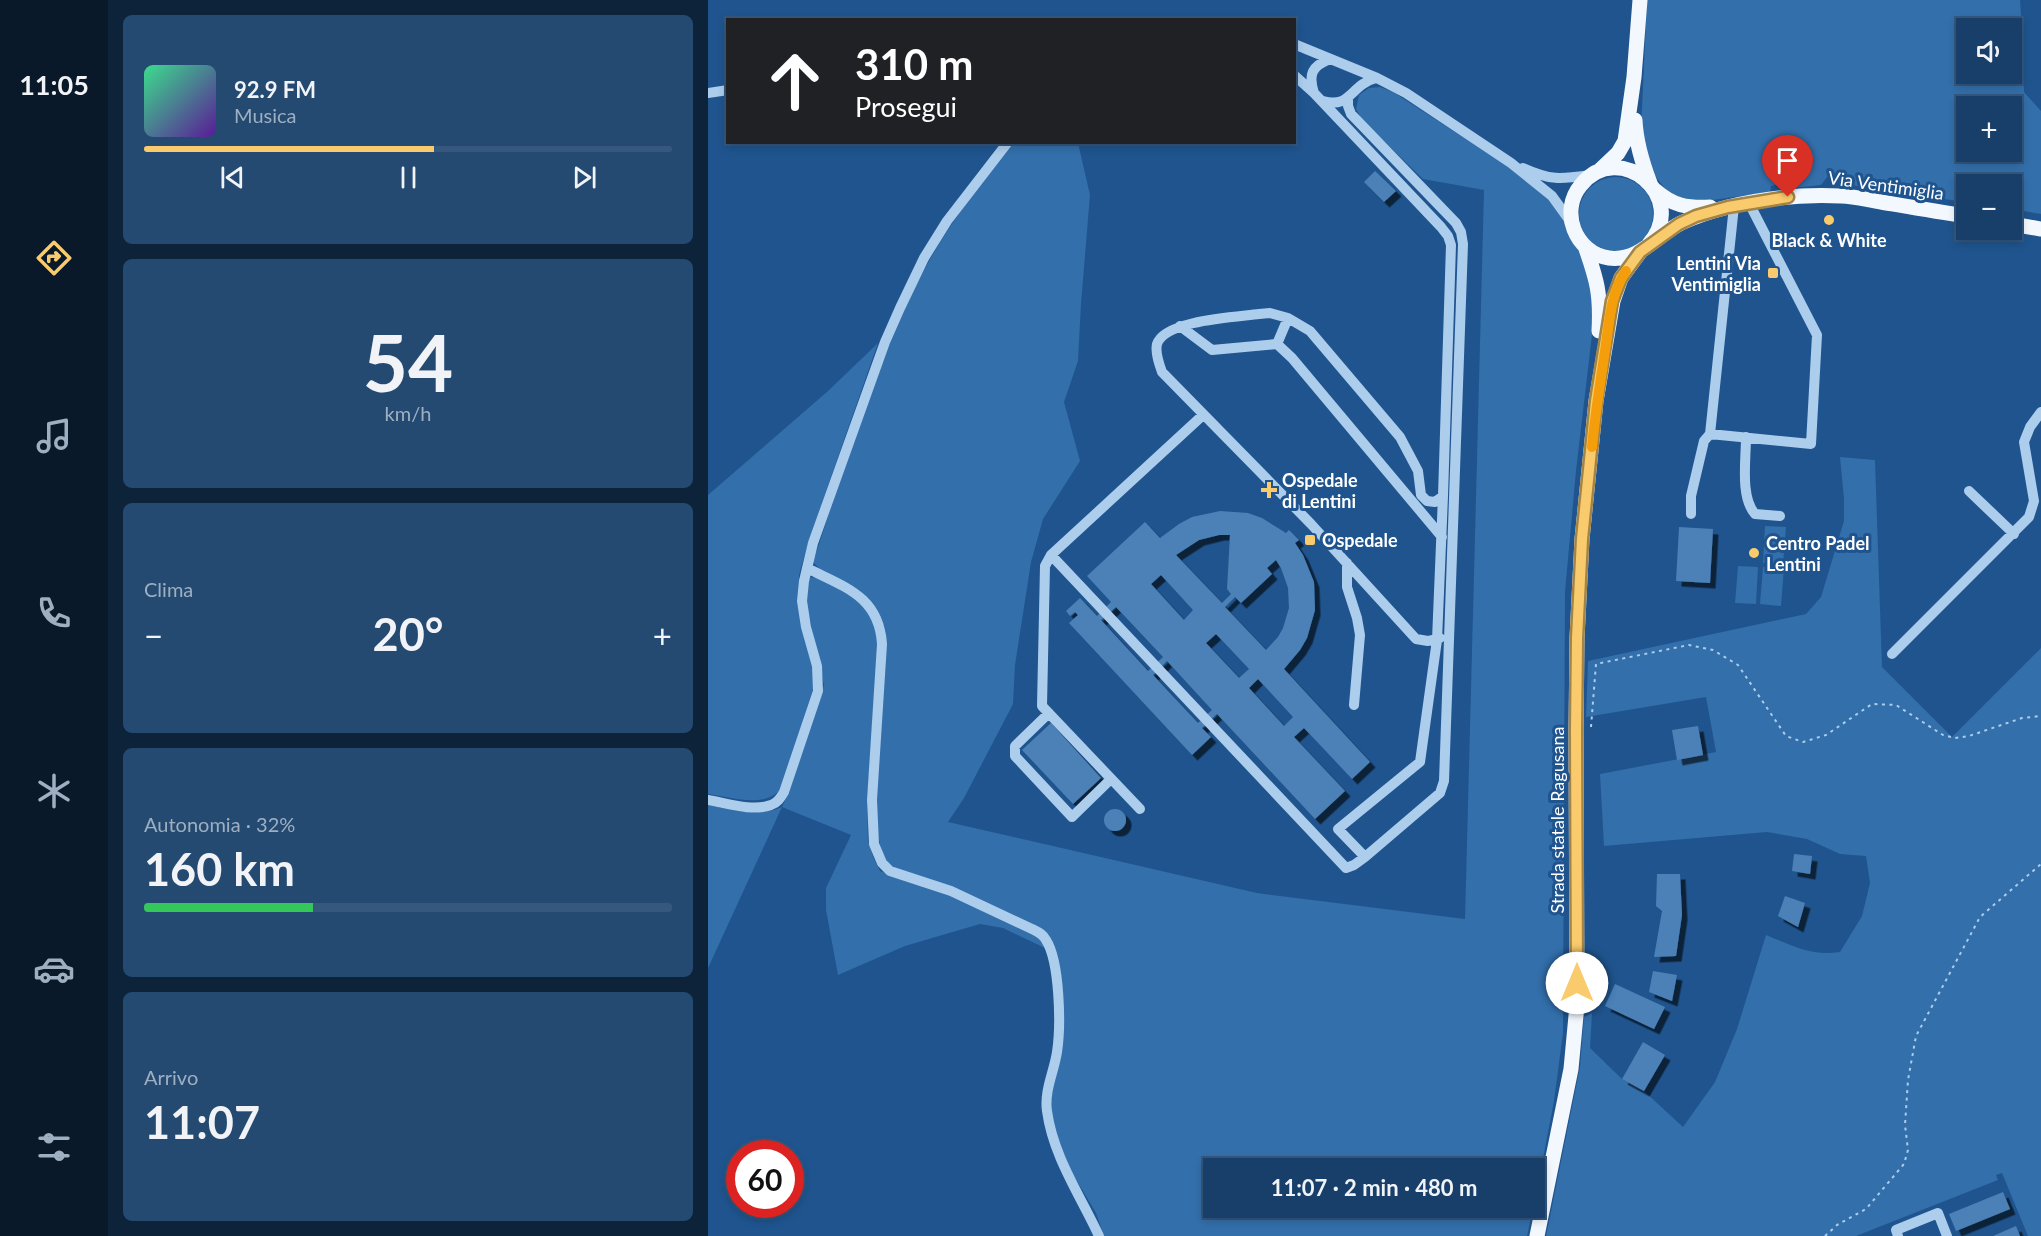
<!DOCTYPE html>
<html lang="it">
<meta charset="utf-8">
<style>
:root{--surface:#173f6a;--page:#244a72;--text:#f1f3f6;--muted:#9eafc1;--line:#36587e;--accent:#facb6d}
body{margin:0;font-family:Lato,sans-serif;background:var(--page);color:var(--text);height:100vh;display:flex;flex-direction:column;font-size:22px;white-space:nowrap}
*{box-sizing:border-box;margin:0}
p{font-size:20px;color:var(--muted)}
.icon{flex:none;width:33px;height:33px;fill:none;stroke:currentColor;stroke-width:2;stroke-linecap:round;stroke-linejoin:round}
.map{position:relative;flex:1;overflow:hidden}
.details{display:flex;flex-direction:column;gap:15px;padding:15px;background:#0d233a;width:600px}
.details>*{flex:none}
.guide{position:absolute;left:18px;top:18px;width:570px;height:126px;border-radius:0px;box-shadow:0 3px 9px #0003,0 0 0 2px var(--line);background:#202124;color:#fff;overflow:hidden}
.fabs{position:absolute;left:1248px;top:18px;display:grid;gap:12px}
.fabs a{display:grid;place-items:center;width:66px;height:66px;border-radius:0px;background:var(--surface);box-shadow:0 3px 9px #0003,0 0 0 2px var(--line);font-size:30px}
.speed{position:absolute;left:18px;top:1140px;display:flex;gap:12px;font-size:30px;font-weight:700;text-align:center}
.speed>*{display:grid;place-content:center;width:78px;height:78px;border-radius:50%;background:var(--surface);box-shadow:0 3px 9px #0003,0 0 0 2px var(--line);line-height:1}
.speed .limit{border:9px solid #d22;background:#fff;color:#111}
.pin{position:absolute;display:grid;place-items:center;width:51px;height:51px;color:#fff;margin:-62px -26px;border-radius:50% 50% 50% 0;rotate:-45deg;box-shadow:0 0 6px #0007}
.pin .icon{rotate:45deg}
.me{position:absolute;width:66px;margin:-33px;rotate:0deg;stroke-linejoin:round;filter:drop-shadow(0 0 4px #0008)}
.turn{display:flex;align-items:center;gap:21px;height:126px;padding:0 30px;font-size:27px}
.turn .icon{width:78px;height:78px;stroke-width:2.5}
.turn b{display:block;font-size:42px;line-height:51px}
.big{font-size:45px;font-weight:700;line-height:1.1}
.details .card{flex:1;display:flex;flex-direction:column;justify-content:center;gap:9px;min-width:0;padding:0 21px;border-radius:9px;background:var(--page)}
.details .dial{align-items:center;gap:0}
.dial b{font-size:78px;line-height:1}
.song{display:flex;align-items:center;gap:18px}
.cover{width:72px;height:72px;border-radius:9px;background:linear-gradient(135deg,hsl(150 70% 55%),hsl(270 70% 35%))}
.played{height:6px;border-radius:3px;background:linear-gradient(90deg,var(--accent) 55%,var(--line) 55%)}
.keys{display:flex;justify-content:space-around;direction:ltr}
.heat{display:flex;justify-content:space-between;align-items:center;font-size:33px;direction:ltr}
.charge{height:9px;border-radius:4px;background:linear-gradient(90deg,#34c759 32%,var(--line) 0)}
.trip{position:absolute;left:495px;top:1158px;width:342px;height:60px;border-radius:0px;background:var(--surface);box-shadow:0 3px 9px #0003,0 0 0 2px var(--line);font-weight:700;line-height:60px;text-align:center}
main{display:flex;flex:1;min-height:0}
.tab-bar{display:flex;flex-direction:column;width:108px;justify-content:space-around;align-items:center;background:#09192a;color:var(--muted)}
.tab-bar .icon{width:42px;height:42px}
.tab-bar .selected{color:var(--accent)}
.tab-bar b{font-size:27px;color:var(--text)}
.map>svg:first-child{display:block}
.green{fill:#336fab;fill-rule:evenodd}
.building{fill:#4c81b7;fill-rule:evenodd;filter:url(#shadow)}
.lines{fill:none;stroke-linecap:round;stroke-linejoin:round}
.path{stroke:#adcdec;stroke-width:2;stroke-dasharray:3 4.5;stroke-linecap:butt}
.minor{stroke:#adcdec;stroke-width:10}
.major{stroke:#f3f8ff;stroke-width:15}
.route-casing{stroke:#a28447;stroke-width:15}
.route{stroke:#facb6d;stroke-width:10}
.slow{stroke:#f59e0b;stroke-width:10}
.poi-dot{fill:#facb6d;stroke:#1f548e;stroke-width:2}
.labels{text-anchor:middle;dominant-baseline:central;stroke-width:6;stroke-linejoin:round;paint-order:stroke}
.street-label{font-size:18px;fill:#fff;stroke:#1f548e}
.poi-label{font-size:18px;font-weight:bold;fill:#fff;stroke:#1f548e;text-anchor:start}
</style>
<main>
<nav class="tab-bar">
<b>11:05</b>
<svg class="icon selected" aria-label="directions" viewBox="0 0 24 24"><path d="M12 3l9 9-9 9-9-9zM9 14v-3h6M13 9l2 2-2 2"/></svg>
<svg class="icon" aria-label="music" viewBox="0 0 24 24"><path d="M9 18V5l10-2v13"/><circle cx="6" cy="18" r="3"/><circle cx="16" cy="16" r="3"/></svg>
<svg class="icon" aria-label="phone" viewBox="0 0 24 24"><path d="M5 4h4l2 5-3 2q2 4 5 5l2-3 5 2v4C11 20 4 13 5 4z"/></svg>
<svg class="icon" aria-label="climate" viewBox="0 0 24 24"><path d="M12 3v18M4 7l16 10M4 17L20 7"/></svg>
<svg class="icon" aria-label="car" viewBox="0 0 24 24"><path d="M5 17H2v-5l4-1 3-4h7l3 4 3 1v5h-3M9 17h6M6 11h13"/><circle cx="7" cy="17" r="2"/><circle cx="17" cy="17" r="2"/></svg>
<svg class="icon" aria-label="filters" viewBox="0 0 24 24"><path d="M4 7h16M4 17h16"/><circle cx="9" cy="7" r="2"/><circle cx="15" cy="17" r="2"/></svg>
</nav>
<section class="details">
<div class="card">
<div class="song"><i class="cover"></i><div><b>92.9 FM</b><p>Musica</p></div></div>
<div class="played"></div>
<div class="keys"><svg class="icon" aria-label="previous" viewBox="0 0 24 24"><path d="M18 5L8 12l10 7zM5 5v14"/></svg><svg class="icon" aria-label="pause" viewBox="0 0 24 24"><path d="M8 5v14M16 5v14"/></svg><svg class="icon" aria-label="next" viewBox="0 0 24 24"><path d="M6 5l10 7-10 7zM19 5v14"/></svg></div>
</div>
<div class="card dial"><b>54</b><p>km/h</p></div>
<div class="card"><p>Clima</p>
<div class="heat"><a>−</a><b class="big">20°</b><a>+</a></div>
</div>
<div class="card"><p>Autonomia · 32%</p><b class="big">160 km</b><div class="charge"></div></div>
<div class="card"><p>Arrivo</p><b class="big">11:07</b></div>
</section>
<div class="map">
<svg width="1333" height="1236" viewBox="0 0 1333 1236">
<defs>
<filter id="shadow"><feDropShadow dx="5.5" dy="5.5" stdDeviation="0" flood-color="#0009"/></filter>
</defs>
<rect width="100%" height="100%" fill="#1f548e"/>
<path class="green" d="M939,0h373l3,44 1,48 17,19v103l-29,-5v-25h-46v16l-2,2 -120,-18 -4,-6 -12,-2 -7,9 -39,4 -2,-5 -9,2 -1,6 -72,10 -29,-8 -16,-21 -12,-43zM1258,28h46v46h-46zM1258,106h46v46h-46z
M672,87l13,5 110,71 46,35 9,11 25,46 12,54 -19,162 -11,121 -2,441 -9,68 -19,99 -1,-32h-320v40h319l-6,28h-423l-8,-23 -34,-57 -13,-50 12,-50 -10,-115 -163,-75c-19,-34 -10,-89 -8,-128 2,-36 4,-71 6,-107l-5,-14 -12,-17 -47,-29 -9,-9c34,-101 63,-208 116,-301 24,-43 54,-80 84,-118h65l12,52 -9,109 -3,57 -14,41 16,59 -37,58 -12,43 -16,103 -2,39 -49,94 -16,24 309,71 208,26 19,-729 -61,-11 -60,-58 -7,-12 3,-14 10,-7z
M871 214a37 37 0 1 1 74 0a37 37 0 1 1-74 0Z
M170,343l-69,197 -10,35v23l17,73 -3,18 -32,100c-17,20 -50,8 -73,5v-299l120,-104z
M1132,457l35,3 7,207 70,70 89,-89v588h-13l-26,-63 -6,2 2,5 -142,56h-310l34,-169 4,-50 8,-4 -2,35 32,31 22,12 39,36 32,-45 22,-53 29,-94c27,11 45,21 74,17l22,-36 8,-33 -4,-27 -26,-2 -33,-15 -40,-7 -163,14 -4,-72 116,-22 -10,-55 -120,20 2,-56 218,-47 15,-17 23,-76v-22z
M1057,526l21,1 -3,37 -20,-1z
M1030,566l20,1 -2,37 -21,-1z
M1055,567l21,1 -3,38 -21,-2z
M107,577l32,15 23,21 8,27 -11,163 1,38 6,18 6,12 69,23 90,41 6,13 -42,-20 -23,-4 -75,22 -67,29 -12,-65v-22l25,-53 -69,-28 -74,161v-163c26,5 49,13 74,2l7,-15 35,-107 -18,-83 2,-24z"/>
<path class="building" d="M667,171l21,20 -12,11 -20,-20z
M512,511l28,2 14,5 24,15 3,-3 10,10 -4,3 8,12 11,27 1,28 -8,28 -7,12 -16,19 86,93 -18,17 -48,-51 -10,9 51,54 -30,28 -98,-105 -15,14 9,9 -19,18 -123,-132 9,-8 -3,-3 -5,4 -4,-5 14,-13 17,18 14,-14 -24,-26 58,-54 15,16 19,-14 13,-7zM511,535h11l-3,54 4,5 -9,9 -46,-48 23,-15zM568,560l5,8 7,20 1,20 -6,20 -5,9 -12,13 -41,-43 10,-10 6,6 31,-29 -5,-6zM453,575l32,35 -9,10 -33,-36zM408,607l47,50 -15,14 -47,-51zM508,634l33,35 -10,9 -33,-35zM459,661l45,49 -14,13 -45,-48zM550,679l35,38 -9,9 -35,-38z
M971,527l34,2 -3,54 -34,-2z
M343,723l50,55 -28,26 -51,-54z
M990,726l5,29 -26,5 -5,-30z
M396 820a11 11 0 1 1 22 0a11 11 0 1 1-22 0Z
M1086,854l18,2 -2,18 -18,-3z
M949,874h23l2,41 -6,41 -22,1 8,-46 -6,-5z
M1077,896l20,7 -7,24 -20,-11z
M945,971l24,4 -5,26 -23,-9z
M907,984l50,23 -11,22 -49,-23z
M935,1042l22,13 -21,36 -22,-12z
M1295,1192l7,17 -54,22 -7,-17z
M1308,1226l4,10h-27z"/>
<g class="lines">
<path class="path" d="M883,727l5,-63 93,-19 24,5 25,15 48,71 17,6 23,-7 46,-31 24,1 47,30 12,3 14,-2 53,-18 19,-2
M1117,1236l12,-11 29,-16 38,-45 4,-14 -3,-25 3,-45 8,-44 64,-119 61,-53"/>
<path class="minor" d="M586,44l83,34 29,15 105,70 41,33 18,25
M622,59c-18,7 -22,15 -16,34l127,134 7,9 3,9 -8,251 -6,144 -17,122 -82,67 27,28
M586,75l20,18
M0,93l20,-3
M615,101c28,8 27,-16 53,-23
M815,168c29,13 38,11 69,7
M1026,206l-24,228 101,10 6,-109 -68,-132
M472,326l32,24 65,-6 15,14 150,179
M569,344l11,-26
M1038,437c0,23 -6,60 9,77l25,2
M1261,491l45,43
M983,514v-18l13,-55 6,-7
M343,555l295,313 8,-3 11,-8 75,-64 4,-12 19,-537 -2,-12 -5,-9 -105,-109 -3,-8v-8
M639,563v24l10,31 3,17 -6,70
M99,568c37,19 72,28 75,76l-10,156 2,44 8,19 8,8 61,20 81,38c6,3 11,5 14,11 14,22 15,86 11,112 -3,20 -13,39 -10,59 6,45 33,84 52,125
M732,638l-12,3 -12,-2 -105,-115 -149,-152c-3,-8 -7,-20 -5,-28 8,-24 80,-27 102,-30l11,-1 18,5 22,13 90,106 18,34 3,24 6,6 8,1 8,-6
M1184,654l137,-137 5,-16 -10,-59 6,-15 11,-15
M341,713l-34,33v10l57,61 39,-38
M0,800c18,3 45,12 63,5 7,-2 10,-8 13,-13l34,-101 -1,-25 -11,-39 -4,-26 2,-20 9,-38 72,-201 15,-34 24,-50 23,-37 61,-79
M432,809l-98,-103 3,-140 6,-11 152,-140
M1190,1236l-2,-6 42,-17 9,23"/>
<path class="major" d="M927,120c1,23 7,42 15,63
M891,171l19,-18 7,-12 9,-64 6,-77
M947,190c18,16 32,18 55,17
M1304,224l29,5
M941,244c41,-47 -30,-106 -68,-59 -22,26 -6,68 28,73 30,4 48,-23 72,-35 15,-7 31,-12 47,-16 37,-9 75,-13 113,-11 13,0 27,4 40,6 29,5 57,10 85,14
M877,246c12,34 16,48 14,85
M829,1236l34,-167 6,-64 -1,-274 1,-93 5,-99 14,-138 17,-100 8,-23 19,-26"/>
</g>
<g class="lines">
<g class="route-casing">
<path id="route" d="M869,983l-1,-252 1,-93 5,-99 14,-138 16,-100 9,-23 19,-26 39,-28 17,-8 32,-9 60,-10"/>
</g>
<use href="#route" class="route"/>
<path class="slow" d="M884,447c3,-32 8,-64 13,-96 4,-27 5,-57 21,-80"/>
</g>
<g class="poi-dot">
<circle cx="1121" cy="220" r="6"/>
<rect x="1059" y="267" width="12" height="12" rx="3"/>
<path d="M558 481h6v6h6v6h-6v6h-6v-6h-6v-6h6z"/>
<rect x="596" y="534" width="12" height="12" rx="3"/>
<circle cx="1046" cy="553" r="6"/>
</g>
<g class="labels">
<g class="street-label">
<text transform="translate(1178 185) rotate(8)">Via Ventimiglia</text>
<text transform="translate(849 820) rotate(-90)">Strada statale Ragusana</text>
</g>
<g class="poi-label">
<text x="1121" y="240" text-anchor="middle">Black &amp; White</text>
<text x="1053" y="263" text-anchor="end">Lentini Via<tspan x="1053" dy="21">Ventimiglia</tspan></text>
<text x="574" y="480">Ospedale<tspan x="574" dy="21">di Lentini</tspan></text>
<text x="614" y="540">Ospedale</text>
<text x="1058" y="543">Centro Padel<tspan x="1058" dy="21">Lentini</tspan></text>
</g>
</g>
</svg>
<div class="fabs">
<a><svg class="icon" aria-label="sound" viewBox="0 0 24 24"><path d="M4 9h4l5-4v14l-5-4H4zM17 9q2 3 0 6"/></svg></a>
<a>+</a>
<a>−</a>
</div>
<div class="speed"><div class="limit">60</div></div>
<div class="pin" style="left:1080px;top:197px;background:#d93025"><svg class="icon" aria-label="arrive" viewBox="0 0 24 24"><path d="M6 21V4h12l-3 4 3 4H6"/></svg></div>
<svg class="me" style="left:869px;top:983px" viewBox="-20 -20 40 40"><circle r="19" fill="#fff"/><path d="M0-13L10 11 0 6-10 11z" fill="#facb6d"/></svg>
<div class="trip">11:07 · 2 min · 480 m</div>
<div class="guide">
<div class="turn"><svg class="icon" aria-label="ahead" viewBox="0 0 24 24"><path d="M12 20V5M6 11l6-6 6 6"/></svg><div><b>310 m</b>Prosegui</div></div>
</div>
</div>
</main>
